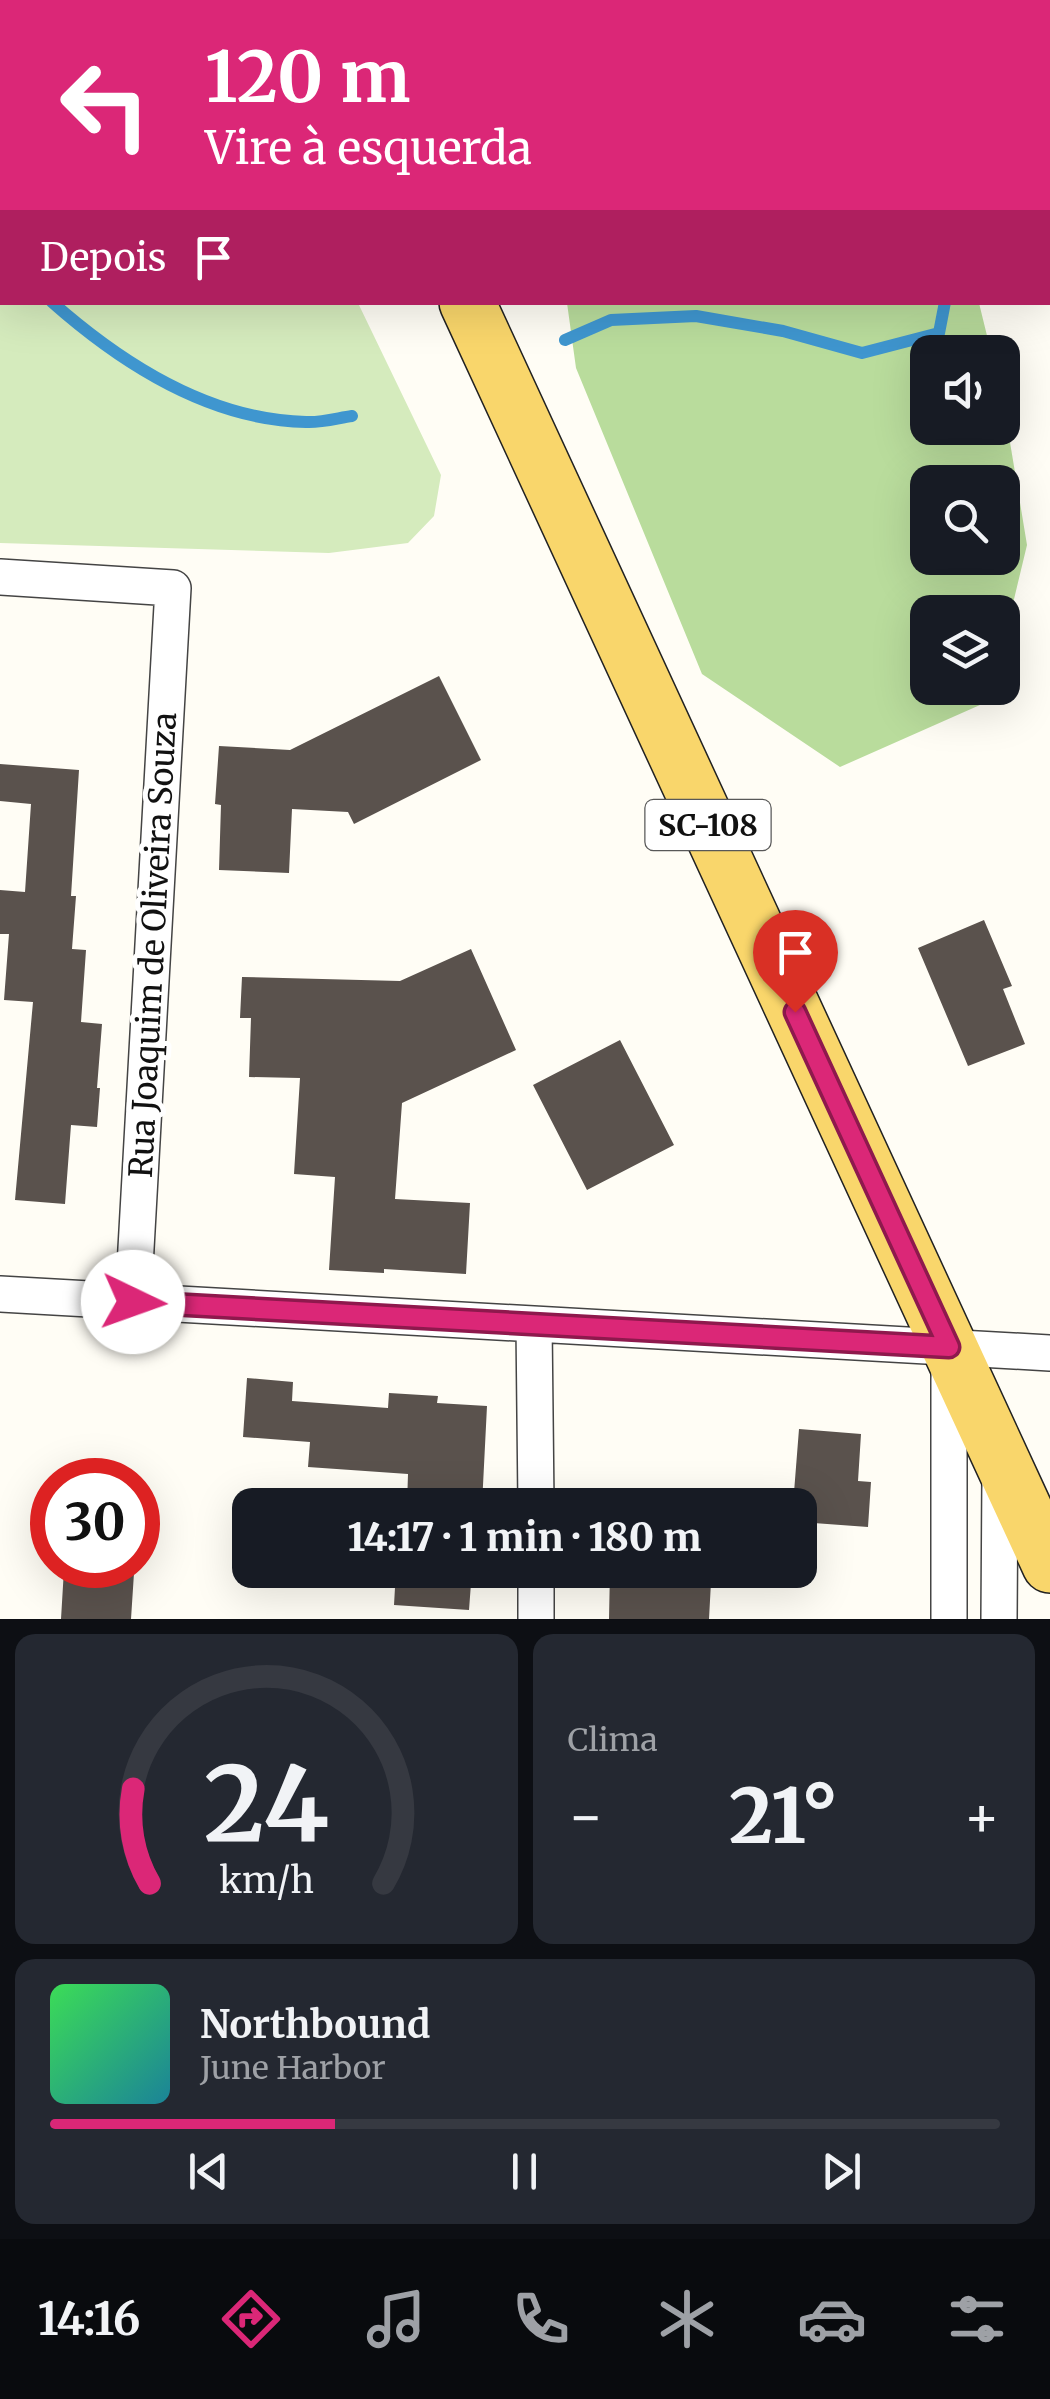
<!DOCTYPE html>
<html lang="pt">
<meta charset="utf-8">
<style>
:root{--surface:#171b24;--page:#242831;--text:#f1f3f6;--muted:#9ea1a6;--line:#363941;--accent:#db2777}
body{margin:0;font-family:Merriweather,serif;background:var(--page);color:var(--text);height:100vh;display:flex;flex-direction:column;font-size:38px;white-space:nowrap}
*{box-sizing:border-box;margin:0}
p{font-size:32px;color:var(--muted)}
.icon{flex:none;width:55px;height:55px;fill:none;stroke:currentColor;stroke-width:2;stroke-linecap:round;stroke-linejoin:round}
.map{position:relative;height:1619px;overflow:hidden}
.details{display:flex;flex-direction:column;gap:15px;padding:15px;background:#0d0f14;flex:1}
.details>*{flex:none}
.top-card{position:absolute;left:0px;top:0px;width:1050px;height:305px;box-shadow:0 10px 40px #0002;background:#db2777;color:#fff;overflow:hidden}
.controls{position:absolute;left:910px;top:335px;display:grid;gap:20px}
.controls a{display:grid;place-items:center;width:110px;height:110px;border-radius:20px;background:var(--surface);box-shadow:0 10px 40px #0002;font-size:50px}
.speed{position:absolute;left:30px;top:1458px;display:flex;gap:20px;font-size:50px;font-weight:700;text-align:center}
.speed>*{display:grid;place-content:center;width:130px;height:130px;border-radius:50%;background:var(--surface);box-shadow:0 10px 40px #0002;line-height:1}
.speed .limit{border:15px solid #d22;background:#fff;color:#111}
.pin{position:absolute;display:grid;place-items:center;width:85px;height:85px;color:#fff;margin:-102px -42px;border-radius:50% 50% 50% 0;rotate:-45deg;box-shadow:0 0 10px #0007}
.pin .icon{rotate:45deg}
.me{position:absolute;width:110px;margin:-55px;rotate:93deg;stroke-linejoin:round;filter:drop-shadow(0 0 8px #0008)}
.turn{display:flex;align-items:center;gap:35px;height:210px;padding:0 40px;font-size:45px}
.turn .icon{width:130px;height:130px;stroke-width:2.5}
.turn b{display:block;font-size:70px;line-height:85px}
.then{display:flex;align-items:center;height:95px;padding:0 40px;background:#0003;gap:20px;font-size:38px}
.big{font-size:75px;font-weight:800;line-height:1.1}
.details .card{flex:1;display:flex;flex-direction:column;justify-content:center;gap:15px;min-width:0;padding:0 35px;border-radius:20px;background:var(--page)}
.details .dial{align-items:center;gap:0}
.dial svg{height:260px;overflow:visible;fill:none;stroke:var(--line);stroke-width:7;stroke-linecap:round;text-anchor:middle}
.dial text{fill:var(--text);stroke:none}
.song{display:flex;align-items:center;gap:30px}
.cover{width:120px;height:120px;border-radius:15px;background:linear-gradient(135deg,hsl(130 70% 55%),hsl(190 70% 35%))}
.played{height:10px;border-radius:5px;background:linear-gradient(90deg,var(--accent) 30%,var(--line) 30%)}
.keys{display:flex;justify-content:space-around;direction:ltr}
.heat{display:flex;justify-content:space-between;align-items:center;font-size:55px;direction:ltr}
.details .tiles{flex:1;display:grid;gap:15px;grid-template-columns:1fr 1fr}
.card:last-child{grid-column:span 2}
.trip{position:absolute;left:232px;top:1488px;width:585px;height:100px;border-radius:20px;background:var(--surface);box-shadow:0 10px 40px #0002;font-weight:800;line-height:100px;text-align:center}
.dock{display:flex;height:160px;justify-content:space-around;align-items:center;background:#090b0e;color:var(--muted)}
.dock .icon{width:70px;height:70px}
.dock .selected{color:var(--accent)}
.dock b{font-size:45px;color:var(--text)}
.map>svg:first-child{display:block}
.green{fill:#d5ebbd}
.forest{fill:#b9dc9c;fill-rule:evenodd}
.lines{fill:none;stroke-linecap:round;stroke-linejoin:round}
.stream{stroke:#3f96cf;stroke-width:12}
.building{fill:#5a524d}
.street-casing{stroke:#444;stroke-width:38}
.primary-casing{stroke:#222;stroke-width:58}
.street{stroke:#fff;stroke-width:35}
.primary{stroke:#f9d66b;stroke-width:55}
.route-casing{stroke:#8e194d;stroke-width:25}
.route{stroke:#db2777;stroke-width:18}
.labels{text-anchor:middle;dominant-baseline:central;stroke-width:10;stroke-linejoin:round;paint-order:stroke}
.shield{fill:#fff;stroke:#585858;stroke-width:2.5}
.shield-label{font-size:30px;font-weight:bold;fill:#111}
.street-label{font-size:32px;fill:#111;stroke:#fff}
</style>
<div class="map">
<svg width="1050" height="1619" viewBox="0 0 1050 1619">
<rect width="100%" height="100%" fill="#fffdf5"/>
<path class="green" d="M0,0l215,2h-213v300l356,1 83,172 -7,41 -26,27 -79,10 -329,-10z"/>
<path class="forest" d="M592,0h304l1,2h-303z
M567,303h412l12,49h-63v76h74l1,-28 24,145 -24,100 -1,-33h-74v76h64l-3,13 -149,66 -138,-93 -126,-306zM928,482h74v76h-74z"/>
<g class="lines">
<path class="stream" d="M797,0l2,2
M0,249l2,3
M52,302c70,62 158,118 254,120 15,1 32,-4 46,-6
M565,340l46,-20 85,-4 87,15 79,22 77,-20 6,-31"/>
</g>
<path class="building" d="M439,676l42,84 -127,64 -6,-12 -56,-3 -3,64 -70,-3 2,-65 -6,-1 4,-58 71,4z
M0,764l79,6 -8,126h5l-4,53 14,1 -5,72 21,2 -5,64h3l-3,39 -26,-2 -6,79 -50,-4 18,-198 -29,-2 5,-66h-9v-44l25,2 6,-88 -31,-3z
M984,920l28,66 -9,3 22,55 -57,22 -50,-118z
M471,949l45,101 -114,53 -7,96 75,4 -4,71 -82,-5v4l-55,-3 6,-93 -41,-3 6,-96 -51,-1 2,-59h-11l2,-41 158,4z
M620,1040l54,105 -87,45 -54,-105z
M247,1378l46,4 -1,19 96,7 1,-15 49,3 -1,7 50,3 -5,99h-75l1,-31 -100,-7 2,-25 -67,-5z
M799,1429l62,5 -3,47 13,1 -3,45 -68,-5v-17h-7z
M64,1569l70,4 -3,46h-70z
M396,1570h76l-3,40 -75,-5z
M610,1570h70l-1,11 32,1 -2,37h-100z"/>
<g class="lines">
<g class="street-casing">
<path id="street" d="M0,577l173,11 -40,714
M0,1294l1050,59
M534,1324l2,181
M536,1570v49
M949,1619v-251
M999,1619l1,-144"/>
</g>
<g class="primary-casing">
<path id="primary" d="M318,0l1,2
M467,302l583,1263"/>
</g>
<use href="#street" class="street"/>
<use href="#primary" class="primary"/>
</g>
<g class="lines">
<g class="route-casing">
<path id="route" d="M133,1302l816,45 -154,-335"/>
</g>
<use href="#route" class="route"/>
</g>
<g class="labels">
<rect class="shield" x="645.5" y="800" width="125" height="50" rx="8"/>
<g class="shield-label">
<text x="708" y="825">SC-108</text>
</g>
<g class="street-label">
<text transform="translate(153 945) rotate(-87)">Rua Joaquim de Oliveira Souza</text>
</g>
</g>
</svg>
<div class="controls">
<a><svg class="icon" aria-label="sound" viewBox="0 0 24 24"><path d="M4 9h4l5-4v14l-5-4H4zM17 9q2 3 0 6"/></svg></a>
<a><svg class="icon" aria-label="search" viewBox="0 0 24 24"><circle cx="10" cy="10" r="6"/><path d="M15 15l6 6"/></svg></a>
<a><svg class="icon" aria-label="layers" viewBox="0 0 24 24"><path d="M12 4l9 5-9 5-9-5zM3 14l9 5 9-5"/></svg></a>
</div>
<div class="speed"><div class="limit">30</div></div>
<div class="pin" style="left:795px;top:1012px;background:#d93025"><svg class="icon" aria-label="arrive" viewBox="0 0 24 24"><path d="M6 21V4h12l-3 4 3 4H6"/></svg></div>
<svg class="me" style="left:133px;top:1302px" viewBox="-20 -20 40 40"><circle r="19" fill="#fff"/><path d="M0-13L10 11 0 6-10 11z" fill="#db2777"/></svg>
<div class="trip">14:17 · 1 min · 180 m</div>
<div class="top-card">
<div class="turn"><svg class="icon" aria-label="left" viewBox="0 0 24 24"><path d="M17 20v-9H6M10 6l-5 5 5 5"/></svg><div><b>120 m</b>Vire à esquerda</div></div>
<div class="then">Depois<svg class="icon" aria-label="arrive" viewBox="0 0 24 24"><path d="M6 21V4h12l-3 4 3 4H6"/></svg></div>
</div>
</div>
<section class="details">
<div class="tiles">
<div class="card dial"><svg viewBox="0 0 100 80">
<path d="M14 69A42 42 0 1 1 86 69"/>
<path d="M14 69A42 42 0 0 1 9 40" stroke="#db2777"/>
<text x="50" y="56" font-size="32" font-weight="700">24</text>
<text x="50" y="72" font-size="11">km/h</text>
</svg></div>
<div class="card"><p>Clima</p>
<div class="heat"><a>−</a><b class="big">21°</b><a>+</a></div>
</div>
<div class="card">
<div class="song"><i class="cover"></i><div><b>Northbound</b><p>June Harbor</p></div></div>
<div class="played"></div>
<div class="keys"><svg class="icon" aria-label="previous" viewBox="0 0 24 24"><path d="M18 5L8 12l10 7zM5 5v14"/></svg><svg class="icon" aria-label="pause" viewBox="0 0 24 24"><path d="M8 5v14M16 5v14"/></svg><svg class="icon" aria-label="next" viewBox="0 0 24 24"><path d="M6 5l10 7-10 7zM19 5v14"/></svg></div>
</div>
</div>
</section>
<nav class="dock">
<b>14:16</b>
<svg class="icon selected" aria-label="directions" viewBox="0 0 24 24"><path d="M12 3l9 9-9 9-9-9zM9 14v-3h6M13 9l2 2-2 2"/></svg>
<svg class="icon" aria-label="music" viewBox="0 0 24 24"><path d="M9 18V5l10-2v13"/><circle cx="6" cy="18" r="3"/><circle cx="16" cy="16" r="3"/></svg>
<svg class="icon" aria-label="phone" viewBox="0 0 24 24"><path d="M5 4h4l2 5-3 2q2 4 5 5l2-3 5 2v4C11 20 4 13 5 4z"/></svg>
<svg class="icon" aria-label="climate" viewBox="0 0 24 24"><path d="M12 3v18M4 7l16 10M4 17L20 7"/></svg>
<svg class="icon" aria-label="car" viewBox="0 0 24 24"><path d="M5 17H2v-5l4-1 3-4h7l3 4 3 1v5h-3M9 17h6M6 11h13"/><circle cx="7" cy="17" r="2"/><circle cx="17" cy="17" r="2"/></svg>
<svg class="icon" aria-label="filters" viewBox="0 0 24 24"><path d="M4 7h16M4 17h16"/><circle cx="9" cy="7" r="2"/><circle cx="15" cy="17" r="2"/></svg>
</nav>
